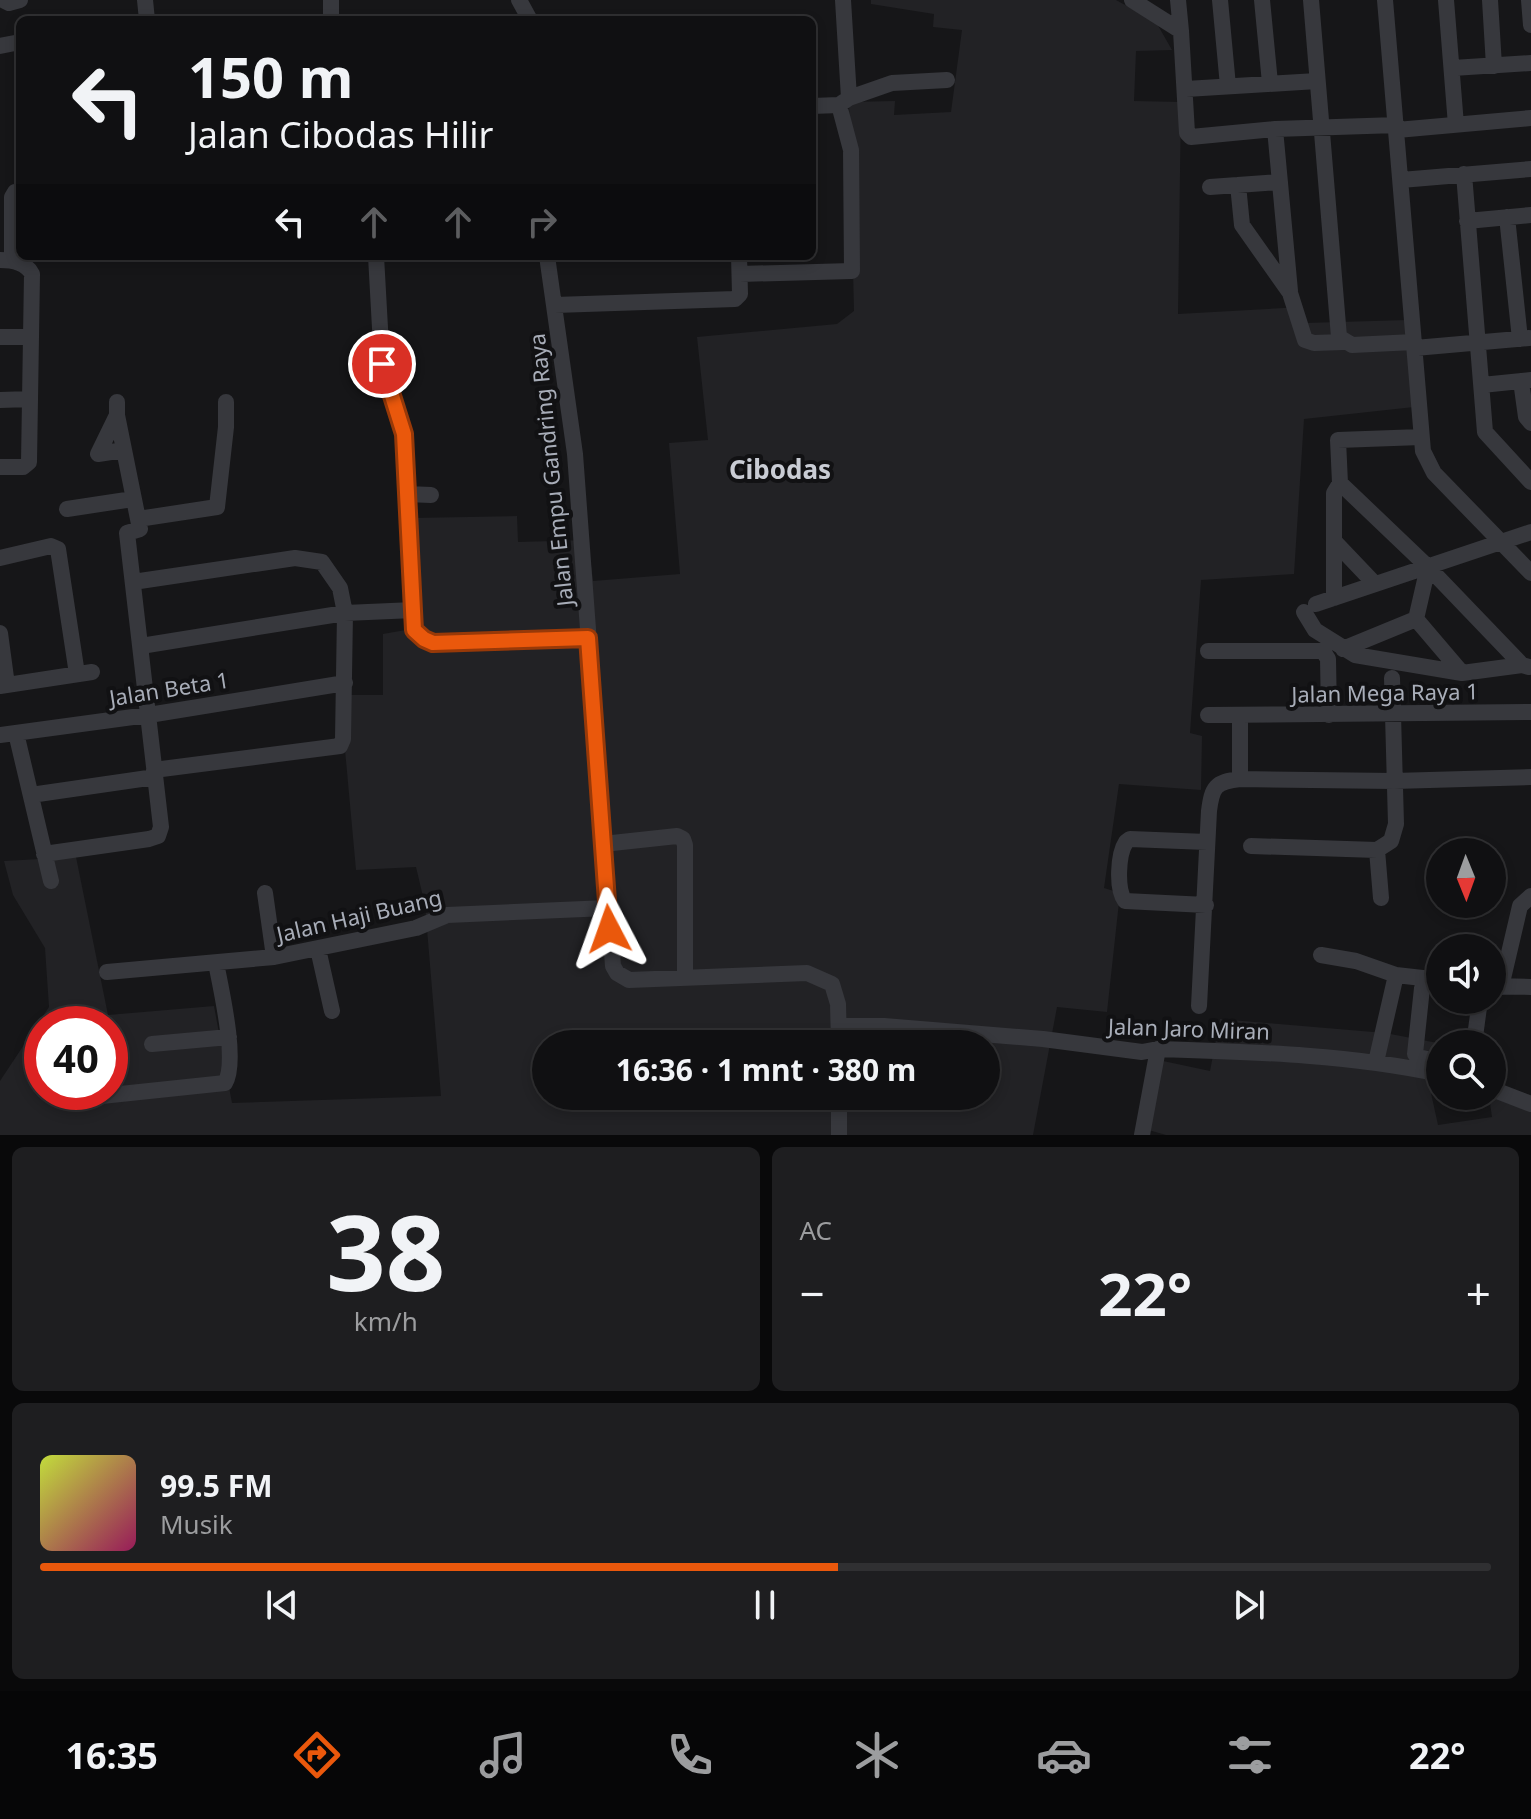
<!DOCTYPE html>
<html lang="id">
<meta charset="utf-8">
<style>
:root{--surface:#101012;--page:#1e1e20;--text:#f1f3f6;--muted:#9c9d9f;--line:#303032;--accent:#ea580c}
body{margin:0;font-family:"Noto Sans",sans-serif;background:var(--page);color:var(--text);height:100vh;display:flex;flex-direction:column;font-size:30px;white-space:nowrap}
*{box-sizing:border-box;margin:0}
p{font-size:26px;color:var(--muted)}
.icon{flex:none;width:44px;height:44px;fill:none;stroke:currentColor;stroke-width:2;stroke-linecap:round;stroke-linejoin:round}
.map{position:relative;height:1135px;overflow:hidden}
.sheet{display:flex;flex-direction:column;gap:12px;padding:12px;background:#09090a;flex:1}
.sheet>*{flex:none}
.top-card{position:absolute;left:16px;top:16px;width:800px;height:244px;border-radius:12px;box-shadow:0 4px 12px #0003,0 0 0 2px var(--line);background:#101012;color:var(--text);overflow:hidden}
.needle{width:52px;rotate:179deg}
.buttons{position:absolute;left:1426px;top:838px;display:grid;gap:16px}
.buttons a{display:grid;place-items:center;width:80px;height:80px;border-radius:50%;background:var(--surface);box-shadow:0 4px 12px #0003,0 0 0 2px var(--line);font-size:40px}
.speed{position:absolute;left:24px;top:1006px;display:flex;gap:16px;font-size:40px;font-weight:700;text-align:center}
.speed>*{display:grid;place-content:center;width:104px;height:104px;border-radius:50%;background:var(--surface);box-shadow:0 4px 12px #0003,0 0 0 2px var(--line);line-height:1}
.speed .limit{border:12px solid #d22;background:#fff;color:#111}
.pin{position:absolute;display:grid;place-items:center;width:68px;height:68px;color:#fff;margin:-34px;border:4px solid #fff;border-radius:50%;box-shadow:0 2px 8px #0007}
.me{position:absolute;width:88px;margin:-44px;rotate:356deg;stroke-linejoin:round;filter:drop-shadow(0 0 6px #0008)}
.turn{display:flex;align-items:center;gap:28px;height:168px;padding:0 40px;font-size:36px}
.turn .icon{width:104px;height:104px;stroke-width:2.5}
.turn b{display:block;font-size:56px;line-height:68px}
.lanes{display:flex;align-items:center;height:76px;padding:0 40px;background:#0003;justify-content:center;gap:40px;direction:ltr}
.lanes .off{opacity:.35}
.big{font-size:60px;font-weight:700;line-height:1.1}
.sheet .widget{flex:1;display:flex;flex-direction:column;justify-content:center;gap:12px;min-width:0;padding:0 28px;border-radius:12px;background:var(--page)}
.sheet .dial{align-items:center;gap:0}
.dial b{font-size:104px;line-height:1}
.song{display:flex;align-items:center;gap:24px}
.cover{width:96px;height:96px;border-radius:12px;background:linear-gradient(135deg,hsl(70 70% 55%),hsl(330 70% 35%))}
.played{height:8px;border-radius:4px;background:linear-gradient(90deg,var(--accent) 55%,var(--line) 55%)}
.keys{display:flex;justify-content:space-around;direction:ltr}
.heat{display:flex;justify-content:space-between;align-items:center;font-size:44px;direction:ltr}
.sheet .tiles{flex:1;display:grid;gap:12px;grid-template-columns:1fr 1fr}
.widget:last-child{grid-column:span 2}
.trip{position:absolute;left:532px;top:1030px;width:468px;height:80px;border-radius:40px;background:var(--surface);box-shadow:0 4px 12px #0003,0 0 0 2px var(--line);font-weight:700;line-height:80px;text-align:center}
.tabs{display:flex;height:128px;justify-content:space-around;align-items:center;background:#060607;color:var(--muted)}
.tabs .icon{width:56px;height:56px}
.tabs .selected{color:var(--accent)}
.tabs b{font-size:36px;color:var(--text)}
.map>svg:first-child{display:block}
.built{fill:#222225;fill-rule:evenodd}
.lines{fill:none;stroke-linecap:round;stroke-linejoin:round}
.minor{stroke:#37383d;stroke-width:16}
.route-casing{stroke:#983908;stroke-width:20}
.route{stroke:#ea580c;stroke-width:14}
.labels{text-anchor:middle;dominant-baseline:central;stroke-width:8;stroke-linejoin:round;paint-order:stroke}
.street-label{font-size:22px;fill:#a8adb8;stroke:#111113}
.quarter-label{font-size:26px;font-weight:bold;fill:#c9ccd4;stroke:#111113}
</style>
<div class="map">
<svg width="1531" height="1135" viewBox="0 0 1531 1135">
<rect width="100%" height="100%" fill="#161618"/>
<path class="built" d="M871,0h245l40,22 16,28 -36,1 -2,50 47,1 -3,212 124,-7 3,16 102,-3 7,87 -110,12 -10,155 -93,6 -11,153 12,3 -1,54 -82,-6 -15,104 16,5 -13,119 -50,-5 -24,128h-1033v-54l49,-74 -4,-59 -32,-53 -9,-34 72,-4 32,158 106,-9 18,97 209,-7 -16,-191 -9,-38 -60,3 -16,-175h43v-61l34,-6 -4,-110 104,-2 1,26 70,-2 5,41 87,-7 -11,-131 39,-3 -11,-103 140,-13 17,-13 -5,-209 46,-1 -1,14 57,-3 11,-82 -29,-3 1,-13 -63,-10zM42,1024h68v68h-68zM546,1044h440v52h-440z
M1220,1019l165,14 58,11h-3v11l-9,38 7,32 54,-8 -3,-21 3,-12 39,11v40h-365l-28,-8 11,-69 61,13z"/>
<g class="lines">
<path class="minor" d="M3,0l6,3 11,-3
M145,0l2,20
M331,0v20
M519,0l11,20
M1132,0l49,31 6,102 4,4 84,-8 122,-4
M1178,0l3,31
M1220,0l8,86
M1262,0l8,83
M1311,0l28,337 13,8 62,-3
M1385,0l38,451 11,22 97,100
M1446,0l10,125
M1490,0l4,66
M1529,0l2,25
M0,46l20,-4
M1453,68l78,-5
M1186,89l131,-8
M849,98l43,-15 55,-3
M839,105l10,-7 -6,-98
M812,106l27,-1
M1275,129l15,162
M1397,130l134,-12
M1464,174l21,258 46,50
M1401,180l130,-11
M1238,185l4,40 48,68 15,47 9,3 29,-1
M1210,187l70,-5
M1507,217l13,122
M1467,221l64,-6
M376,256l6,108 22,70 10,196 10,9 9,4 155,-5
M547,256l28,198 38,512 4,7 12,7 178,-7 25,11 6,20 1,40
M0,260c12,0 26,2 32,14l-3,188 -6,5h-23
M12,260v-63l3,-5h5
M740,274l112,-3 -1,-121 -12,-45
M555,305l180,-6 5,-5 -1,-38
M0,337h31
M1415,348l114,-10
M1521,381l5,36 5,6
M1482,385l49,-5
M0,400l30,-1
M117,415l-19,39 26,-4
M1421,437l-83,3 2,43 88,84 94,98
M407,494l24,1
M67,509l66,-10
M138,519l79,-12 9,-80v-25
M1335,542l40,42
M0,558l51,-12 7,3 19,125
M133,582l162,-24 27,4 18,26 5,25 -2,126 -3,7 -186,24
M1334,598v-105l6,-10
M1316,604l215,-72
M1304,612l11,18 40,25 107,18 60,-8 7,2
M1416,619l12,-52
M0,633l7,52
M141,646l204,-33 69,-3
M1343,649l73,-30 46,54
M1208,651h115l5,8 1,56
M0,686l92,-14
M1208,715l323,-3
M1240,715v64
M16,733l35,148
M0,735l155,-21 190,-31
M31,795l124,-18
M603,844l74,-8 6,3 2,6v131
M1251,846l126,4 14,-9 5,-17 -4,-146
M1377,850l4,48
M44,854l105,-15 9,-3 3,-9 -34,-294 13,-4 -23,-114v-13
M265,893l9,64
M1206,905l-81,-4c-9,-12 -7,-47 1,-59l4,-3 77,3
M318,949l14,62
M1321,955l35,6 40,14 44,5
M107,972l167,-15 142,-29 31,-13 160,-7
M1493,986l38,1
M1501,987l19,-81 11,-10
M1422,988l-7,66 3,3 22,5
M1199,1006l10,-195c3,-24 6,-29 31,-32l154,2 137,-4
M840,1026h44l159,13 99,13 16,-3c94,3 189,5 282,25
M152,1044l77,-7
M1474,1044l6,-44
M1376,1062l20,-87
M1492,1089l39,15
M92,1097l133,-14c13,-21 -4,-94 -9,-120
M839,1135v-39
M1142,1135l16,-86"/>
</g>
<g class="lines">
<g class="route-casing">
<path id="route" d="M382,364l22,70 10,196 10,9 9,4 155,-5 21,291"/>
</g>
<use href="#route" class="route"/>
</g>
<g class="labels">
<g class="street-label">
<text transform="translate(550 470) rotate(-96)">Jalan Empu Gandring Raya</text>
<text transform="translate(169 688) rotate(-9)">Jalan Beta 1</text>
<text transform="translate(1385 692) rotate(-1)">Jalan Mega Raya 1</text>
<text transform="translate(359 915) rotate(-13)">Jalan Haji Buang</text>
<text transform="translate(1189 1028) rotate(2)">Jalan Jaro Miran</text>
</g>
<g class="quarter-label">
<text x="780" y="469">Cibodas</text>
</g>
</g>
</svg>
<div class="buttons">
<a><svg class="needle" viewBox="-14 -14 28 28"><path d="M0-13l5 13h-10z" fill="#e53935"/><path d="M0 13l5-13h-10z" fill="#9c9d9f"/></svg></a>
<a><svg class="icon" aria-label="sound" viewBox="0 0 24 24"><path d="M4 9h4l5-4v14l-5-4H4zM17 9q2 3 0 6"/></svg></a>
<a><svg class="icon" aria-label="search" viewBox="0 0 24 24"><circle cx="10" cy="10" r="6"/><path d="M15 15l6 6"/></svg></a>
</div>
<div class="speed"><div class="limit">40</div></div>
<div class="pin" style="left:382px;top:364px;background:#d93025"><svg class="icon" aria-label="arrive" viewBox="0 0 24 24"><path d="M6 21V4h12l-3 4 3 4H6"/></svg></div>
<svg class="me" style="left:609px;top:929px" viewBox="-20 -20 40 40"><path d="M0-17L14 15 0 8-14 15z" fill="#ea580c" stroke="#fff" stroke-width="4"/></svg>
<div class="trip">16:36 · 1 mnt · 380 m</div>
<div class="top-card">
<div class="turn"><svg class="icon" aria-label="left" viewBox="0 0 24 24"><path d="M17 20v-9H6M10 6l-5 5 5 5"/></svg><div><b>150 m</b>Jalan Cibodas Hilir</div></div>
<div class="lanes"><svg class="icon" aria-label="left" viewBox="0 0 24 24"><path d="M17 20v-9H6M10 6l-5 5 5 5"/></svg><svg class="icon off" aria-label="ahead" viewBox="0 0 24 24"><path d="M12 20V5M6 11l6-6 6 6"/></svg><svg class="icon off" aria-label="ahead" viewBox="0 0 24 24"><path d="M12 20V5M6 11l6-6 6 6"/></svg><svg class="icon off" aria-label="right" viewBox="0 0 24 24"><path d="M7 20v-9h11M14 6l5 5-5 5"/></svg></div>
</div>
</div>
<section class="sheet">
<div class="tiles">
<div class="widget dial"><b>38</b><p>km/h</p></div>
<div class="widget"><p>AC</p>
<div class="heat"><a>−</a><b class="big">22°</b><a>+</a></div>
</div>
<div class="widget">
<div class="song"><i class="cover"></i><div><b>99.5 FM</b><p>Musik</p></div></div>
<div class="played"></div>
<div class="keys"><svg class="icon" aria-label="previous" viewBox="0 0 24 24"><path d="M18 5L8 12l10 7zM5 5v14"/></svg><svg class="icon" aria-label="pause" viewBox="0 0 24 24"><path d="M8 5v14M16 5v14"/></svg><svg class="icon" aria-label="next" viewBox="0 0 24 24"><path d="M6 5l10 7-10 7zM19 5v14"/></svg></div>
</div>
</div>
</section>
<nav class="tabs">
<b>16:35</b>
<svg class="icon selected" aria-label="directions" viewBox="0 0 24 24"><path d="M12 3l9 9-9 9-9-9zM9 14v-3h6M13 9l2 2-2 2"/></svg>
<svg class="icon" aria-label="music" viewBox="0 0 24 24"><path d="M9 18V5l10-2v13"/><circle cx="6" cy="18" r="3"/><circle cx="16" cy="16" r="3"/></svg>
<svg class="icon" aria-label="phone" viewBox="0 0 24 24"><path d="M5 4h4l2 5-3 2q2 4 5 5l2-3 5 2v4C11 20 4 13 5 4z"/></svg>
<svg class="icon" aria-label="climate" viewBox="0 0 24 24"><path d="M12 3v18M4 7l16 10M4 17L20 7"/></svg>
<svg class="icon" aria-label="car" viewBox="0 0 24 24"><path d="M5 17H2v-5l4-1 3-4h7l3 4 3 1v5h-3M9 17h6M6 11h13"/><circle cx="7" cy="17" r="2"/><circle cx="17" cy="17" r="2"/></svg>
<svg class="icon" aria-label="filters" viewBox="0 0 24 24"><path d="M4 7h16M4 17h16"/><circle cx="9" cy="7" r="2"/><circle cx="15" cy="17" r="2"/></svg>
<b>22°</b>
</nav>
